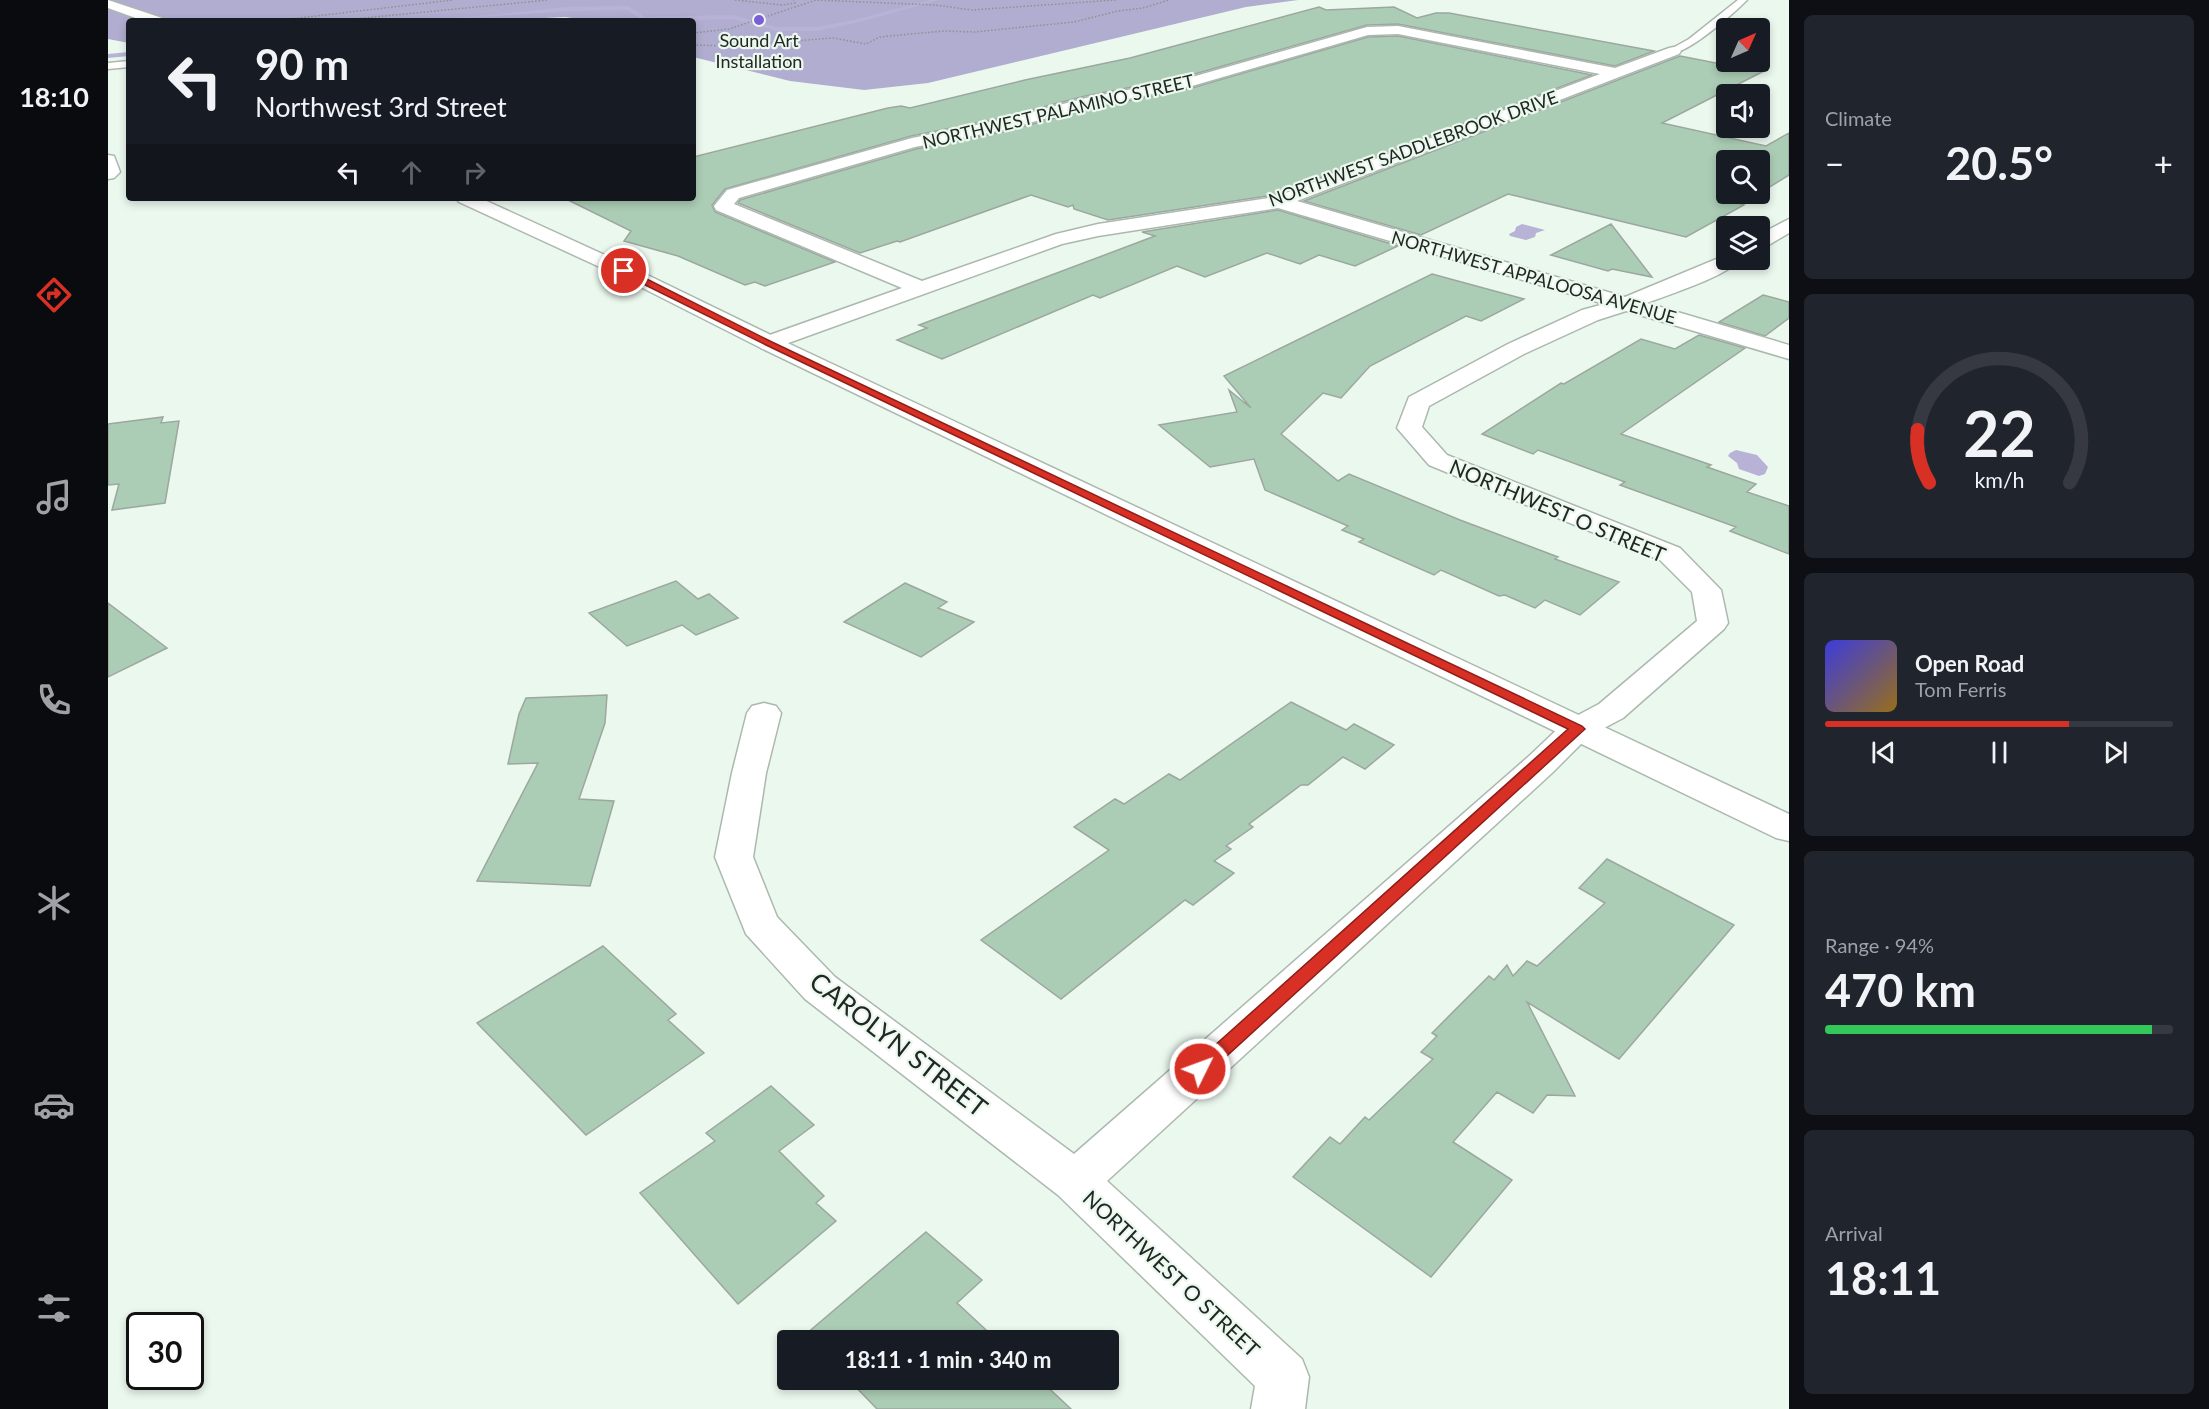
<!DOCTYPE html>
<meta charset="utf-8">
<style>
:root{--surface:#171b24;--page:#20242c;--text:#f1f3f6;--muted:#9ea1a6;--line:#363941;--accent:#d93025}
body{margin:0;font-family:Lato,sans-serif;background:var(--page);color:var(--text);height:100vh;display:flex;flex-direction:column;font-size:22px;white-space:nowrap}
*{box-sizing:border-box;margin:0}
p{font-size:20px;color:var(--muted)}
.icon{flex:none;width:33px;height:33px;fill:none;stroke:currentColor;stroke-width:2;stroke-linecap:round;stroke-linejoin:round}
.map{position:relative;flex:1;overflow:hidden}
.drawer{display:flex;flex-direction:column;gap:15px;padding:15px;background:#0d0f14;width:420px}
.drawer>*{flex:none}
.hud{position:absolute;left:18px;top:18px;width:570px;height:183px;border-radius:6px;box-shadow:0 3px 9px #0003;background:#171b24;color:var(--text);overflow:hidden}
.needle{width:39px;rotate:45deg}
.fabs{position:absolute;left:1608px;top:18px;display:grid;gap:12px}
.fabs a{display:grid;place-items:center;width:54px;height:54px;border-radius:6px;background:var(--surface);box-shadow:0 3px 9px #0003;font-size:30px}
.speed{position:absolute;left:18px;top:1312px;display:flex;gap:12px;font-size:30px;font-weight:700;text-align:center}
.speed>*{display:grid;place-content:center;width:78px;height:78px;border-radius:50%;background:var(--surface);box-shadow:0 3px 9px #0003;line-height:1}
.speed .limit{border:3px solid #111;border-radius:9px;background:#fff;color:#111}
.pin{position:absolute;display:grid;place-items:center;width:51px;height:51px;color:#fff;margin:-26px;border:3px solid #fff;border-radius:50%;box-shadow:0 2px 6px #0007}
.me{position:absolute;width:66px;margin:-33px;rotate:48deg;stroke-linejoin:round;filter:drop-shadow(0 0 4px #0008)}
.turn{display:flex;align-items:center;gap:21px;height:126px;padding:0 30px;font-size:27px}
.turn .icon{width:78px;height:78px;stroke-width:2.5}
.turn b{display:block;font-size:42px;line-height:51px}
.lanes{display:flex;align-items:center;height:57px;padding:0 30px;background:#0003;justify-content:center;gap:30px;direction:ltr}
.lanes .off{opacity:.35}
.big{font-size:45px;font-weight:700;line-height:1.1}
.drawer .widget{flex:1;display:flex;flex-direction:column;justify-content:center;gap:9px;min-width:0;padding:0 21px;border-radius:9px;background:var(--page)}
.drawer .dial{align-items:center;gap:0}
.dial svg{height:156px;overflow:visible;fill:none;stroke:var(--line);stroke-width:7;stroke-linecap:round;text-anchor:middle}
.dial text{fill:var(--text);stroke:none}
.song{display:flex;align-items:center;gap:18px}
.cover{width:72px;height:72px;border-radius:9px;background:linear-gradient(135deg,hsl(240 70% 55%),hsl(40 70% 35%))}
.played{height:6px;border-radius:3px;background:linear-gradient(90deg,var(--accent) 70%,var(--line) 70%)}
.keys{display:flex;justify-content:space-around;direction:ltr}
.heat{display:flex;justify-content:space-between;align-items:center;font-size:33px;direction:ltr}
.charge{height:9px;border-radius:4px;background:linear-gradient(90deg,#34c759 94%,var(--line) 0)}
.trip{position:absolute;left:669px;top:1330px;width:342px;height:60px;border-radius:6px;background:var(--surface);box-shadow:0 3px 9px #0003;font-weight:700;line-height:60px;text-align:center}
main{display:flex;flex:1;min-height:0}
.tabs{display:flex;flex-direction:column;width:108px;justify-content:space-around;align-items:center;background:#090b0e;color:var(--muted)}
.tabs .icon{width:42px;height:42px}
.tabs .on{color:var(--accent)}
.tabs b{font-size:27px;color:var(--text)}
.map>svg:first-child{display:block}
.forest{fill:#b1add0}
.water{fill:#b8b3d6}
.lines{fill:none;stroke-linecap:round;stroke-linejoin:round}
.stream{fill:#b8b3d6;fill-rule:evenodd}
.building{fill:#accdb5;stroke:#9ca79f;stroke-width:1.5}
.service-casing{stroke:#acb8af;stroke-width:3}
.minor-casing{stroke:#acb8af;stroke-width:3}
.tertiary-casing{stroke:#acb8af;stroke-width:3}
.path{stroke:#8a938c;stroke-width:1.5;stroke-dasharray:1.5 2;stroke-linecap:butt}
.service{fill:#fff;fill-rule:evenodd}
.minor{fill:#fff;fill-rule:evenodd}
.tertiary{fill:#fff;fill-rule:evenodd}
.route{fill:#d93025;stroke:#8d1f18;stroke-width:1.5}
.poi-dot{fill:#7b5dd8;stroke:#ebf8ee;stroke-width:2}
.labels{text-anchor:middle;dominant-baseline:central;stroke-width:4.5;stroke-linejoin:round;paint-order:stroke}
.far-poi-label{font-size:18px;fill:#222723;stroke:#ebf8ee}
.far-street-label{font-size:18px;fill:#222723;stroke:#ebf8ee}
.street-label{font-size:21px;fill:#222723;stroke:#ebf8ee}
.near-street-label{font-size:26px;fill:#222723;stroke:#ebf8ee}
</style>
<main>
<nav class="tabs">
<b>18:10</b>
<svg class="icon on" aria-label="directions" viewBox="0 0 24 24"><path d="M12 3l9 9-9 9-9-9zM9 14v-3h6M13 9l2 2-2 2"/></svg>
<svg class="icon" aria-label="music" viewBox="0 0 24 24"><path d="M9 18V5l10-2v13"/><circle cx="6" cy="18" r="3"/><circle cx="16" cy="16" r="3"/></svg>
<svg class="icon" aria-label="phone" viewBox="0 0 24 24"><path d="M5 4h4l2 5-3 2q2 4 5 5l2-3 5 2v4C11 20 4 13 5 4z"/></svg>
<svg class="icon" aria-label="climate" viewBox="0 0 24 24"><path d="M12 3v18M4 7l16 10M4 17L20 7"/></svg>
<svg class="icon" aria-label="car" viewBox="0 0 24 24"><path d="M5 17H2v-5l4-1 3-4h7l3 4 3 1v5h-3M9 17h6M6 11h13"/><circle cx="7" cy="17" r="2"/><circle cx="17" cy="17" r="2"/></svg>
<svg class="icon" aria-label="filters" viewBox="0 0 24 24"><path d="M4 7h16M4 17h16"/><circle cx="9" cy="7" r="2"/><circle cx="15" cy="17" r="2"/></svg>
</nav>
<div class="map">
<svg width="1681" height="1409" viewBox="0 0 1681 1409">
<rect width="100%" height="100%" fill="#ebf8ee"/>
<path class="forest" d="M0,0h1190l-52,7 -318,76 -64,7 -74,-9 -97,-24v-36h-99l-29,-4 -81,4h-355v22l-21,-4z"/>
<path class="water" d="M1414,224l23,6 -9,3 -1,4 -9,3 -16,-4 -1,-2 6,-3 1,-4z
M1628,450l21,5 11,12 -3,7 -6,2 -20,-7 -2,-6 -9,-7 2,-3z"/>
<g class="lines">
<path class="stream" d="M822,0h9l-79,22 -44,9h-40l-43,-12 -89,2 -17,-11 -59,1 -141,10 141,-14 60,-1 17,11 88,-2 43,12h40l42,-8z
M21,52v4l-21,2v-4z"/>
</g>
<path class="building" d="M1211,7l7,3 68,-3 23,11 19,-5h13l205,38 -39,15 -217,-42 -31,1 -183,52 -99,19 -84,22 -90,18 -186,53 -13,16 3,7 120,50 -70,24 -10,-4 -10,3 -67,-29 -54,-15 7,-10 -67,-33h129v-41l195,-49 13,-2 9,2 115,-28 105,-22z
M1290,36l194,39 -318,120 -166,25 -34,-11 -1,-4 -5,2 -37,-12 -131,47 -3,-1 -37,12 -122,-50 2,-3 176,-51 87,-17 86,-23 103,-21 176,-51z
M1572,56l82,16 -100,51 104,23 23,-13v42l-29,18v-33h-34v34h33l-18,10 3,1 -58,32 -178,-43 -87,41 -117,-34z
M1170,210l120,36 -43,20 -36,-11 -19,9 -33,-11 -62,24 -28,-11 -77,32 -7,-3 -151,64 -45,-19 30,-12 -8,-3 236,-89 -13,-4z
M1503,224l41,53 -40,-8 -4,2 -57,-16z
M1324,274l92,25 -43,22 -15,-5 -96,50 -29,32 -18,-5 -42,41 57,47 11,-7 111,46 98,37 -3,2 64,23 -39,33 -35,-15 -10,8 -30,-13 -6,1 -58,-26 -7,5 -75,-33 5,-3 -22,-9 6,-4 -83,-36 -11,-31 -44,8 -51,-42 78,-13 -8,-22 22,18 -27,-32z
M1655,295l26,7v16l-24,18 -46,-14z
M1591,335l46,13 -124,86 90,31 -4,2 49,17 -9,8 42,14v48l-59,-23 6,-4 -116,-42 5,-3 -87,-32 -5,4 -51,-20 79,-51 3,1 77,-45 34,10z
M55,417l-2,6 18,-2 -14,82 -53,7 7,-26 -11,1v-61z
M568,581l22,18 11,-5 29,24 -42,17 -14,-10 -55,21 -38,-33z
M797,583l42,19 -9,6 36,14 -53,35 -77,-35z
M0,603l59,45 -59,29z
M499,695l-2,28 -26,76 35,2 -24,85 -113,-5 61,-118 -30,1 11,-50 7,-16z
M1183,702l55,28 8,-6 40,21 -29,24 -22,-12 -35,28h-7l-52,39 4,3 -27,19 5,3 -17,12 20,12 -41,32 -8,-5 -124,99 -80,-59 128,-90 -35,-23 41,-28 9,5 45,-30 11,6z
M1499,859l127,66 -115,134 -92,-57 48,94 -28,-1 -14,18 -36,-21 -44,50 59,38 -81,97 -138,-100 37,-40 10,7 25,-27 4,3 64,-61 -12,-7 16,-16 -5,-3 57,-57 5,4 13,-15 6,11 14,-15 10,5 68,-63 -26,-15z
M495,946l73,68 -8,6 36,33 -118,82 -109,-112z
M663,1086l43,39 -35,26 45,45 -8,7 20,18 -98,83 -98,-111 75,-52 -9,-8z
M818,1232l56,48 -25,23 41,38h-186l-6,-7z
M741,1380h191l31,29h-194z"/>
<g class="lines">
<g class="service-casing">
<path id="service" d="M1630,0h9c-13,13 -59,54 -76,53v-4l18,-10z
M21,61v6l-21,2v-6z"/>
</g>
<g class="minor-casing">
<path id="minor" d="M1290,26l217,42 54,-20 5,-1 7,4 -2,3 -382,147 328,96 101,-42v5h13c-11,16 -72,35 -92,43l142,42v14l-163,-48 -28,9 -74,34 -95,52 -7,21 25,28 233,93 41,42 7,33 -4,6 -101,89 -34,18 -37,37 -445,408 195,178 7,18 -4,32h-54l4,-23 -197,-191 -253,-196 -59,-65 -31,-77 17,-84 15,-60 5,-7 12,-3 12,3 5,7 -15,60 -13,84 24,60 58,60 239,177 454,-397 37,-35 34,-18 98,-83 -5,-29 -32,-32 -231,-95 -32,-37 12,-31 99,-53 74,-34 22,-6 -326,-96 -180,28 -36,8 -293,106 -8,-2 -3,-5 3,-5 141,-50 -186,-78 -2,-4 13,-16 185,-52 90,-18 84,-22 99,-19 182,-52zM1290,34l202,40 -325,123 -177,27 -42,10 -134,47 -188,-77 5,-6 176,-51 88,-17 85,-23 104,-21 176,-51z
M0,155l6,1 6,16 -6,6 -6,1z
M1681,219v14l-22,13 -7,2v-14z"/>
</g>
<g class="tertiary-casing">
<path id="tertiary" d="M0,0l54,18 2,3h-20l-36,-13z
M348,198h24l151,69 146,71 1012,476v27l-13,-3 -1015,-490 -144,-73 -158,-73z"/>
</g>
<path class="path" d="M627,0l47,5 13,-2 -1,-3
M706,0l121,5 37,5 144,-10
M165,21l180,-21
M225,21l215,-21
M585,33l36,-4 87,-29
M585,45l35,1 105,-8 33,6 14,-7 9,-1 55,-5 30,1 100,-10 44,-11 25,-3 26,-8"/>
<use href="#service" class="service"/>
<use href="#minor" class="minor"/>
<use href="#tertiary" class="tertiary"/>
</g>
<path class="route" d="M513,269h6l145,73 810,384 3,3 -378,345 -7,2 -6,-2 -3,-5 3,-5 374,-335 -802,-384 -145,-72z"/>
<circle class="poi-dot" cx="651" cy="20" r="6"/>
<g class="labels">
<g class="far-poi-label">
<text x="651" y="40">Sound Art<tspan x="651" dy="21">Installation</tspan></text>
</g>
<g class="far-street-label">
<text transform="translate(950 111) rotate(-13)">NORTHWEST PALAMINO STREET</text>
<text transform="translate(1305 148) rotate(-20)">NORTHWEST SADDLEBROOK DRIVE</text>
<text transform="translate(1426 277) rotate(16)">NORTHWEST APPALOOSA AVENUE</text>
</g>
<g class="street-label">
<text transform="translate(1450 510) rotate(23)">NORTHWEST O STREET</text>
<text transform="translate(1064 1273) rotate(43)">NORTHWEST O STREET</text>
</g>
<g class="near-street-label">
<text transform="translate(791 1044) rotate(38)">CAROLYN STREET</text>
</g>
</g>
</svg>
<div class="fabs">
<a><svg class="needle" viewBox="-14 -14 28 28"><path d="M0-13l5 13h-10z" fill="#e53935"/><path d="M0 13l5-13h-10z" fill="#9ea1a6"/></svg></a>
<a><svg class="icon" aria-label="sound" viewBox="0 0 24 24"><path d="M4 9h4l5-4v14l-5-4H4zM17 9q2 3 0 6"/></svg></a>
<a><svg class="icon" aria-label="search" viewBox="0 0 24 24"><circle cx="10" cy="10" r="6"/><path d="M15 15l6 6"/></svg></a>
<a><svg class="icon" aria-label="layers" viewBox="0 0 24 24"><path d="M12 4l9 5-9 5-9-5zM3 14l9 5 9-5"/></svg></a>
</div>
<div class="speed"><div class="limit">30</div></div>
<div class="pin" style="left:516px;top:271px;background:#d93025"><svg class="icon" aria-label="arrive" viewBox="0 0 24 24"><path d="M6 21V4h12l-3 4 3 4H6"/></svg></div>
<svg class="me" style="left:1092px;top:1069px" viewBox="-20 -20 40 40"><circle r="17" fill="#d93025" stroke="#fff" stroke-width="3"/><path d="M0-11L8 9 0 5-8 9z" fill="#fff"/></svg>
<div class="trip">18:11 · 1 min · 340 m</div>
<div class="hud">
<div class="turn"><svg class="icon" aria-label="left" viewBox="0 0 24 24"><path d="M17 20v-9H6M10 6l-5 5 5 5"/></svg><div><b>90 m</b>Northwest 3rd Street</div></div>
<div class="lanes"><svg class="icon" aria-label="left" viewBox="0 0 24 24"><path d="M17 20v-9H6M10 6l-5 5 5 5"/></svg><svg class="icon off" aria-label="ahead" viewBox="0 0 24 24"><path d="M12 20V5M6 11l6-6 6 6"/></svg><svg class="icon off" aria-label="right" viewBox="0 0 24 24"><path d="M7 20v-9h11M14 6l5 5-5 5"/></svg></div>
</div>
</div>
<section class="drawer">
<div class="widget"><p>Climate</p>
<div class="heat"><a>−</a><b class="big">20.5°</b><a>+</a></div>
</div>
<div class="widget dial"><svg viewBox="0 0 100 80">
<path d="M14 69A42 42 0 1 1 86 69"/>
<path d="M14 69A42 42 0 0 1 8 42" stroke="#d93025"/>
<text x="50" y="56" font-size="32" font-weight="700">22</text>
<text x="50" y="72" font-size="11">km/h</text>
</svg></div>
<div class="widget">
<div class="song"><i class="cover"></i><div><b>Open Road</b><p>Tom Ferris</p></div></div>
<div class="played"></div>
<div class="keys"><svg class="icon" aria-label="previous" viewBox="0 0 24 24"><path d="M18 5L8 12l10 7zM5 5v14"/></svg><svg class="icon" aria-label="pause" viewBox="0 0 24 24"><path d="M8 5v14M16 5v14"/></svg><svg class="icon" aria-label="next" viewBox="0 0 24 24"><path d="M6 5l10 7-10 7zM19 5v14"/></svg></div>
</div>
<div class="widget"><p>Range · 94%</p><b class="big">470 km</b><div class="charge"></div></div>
<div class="widget"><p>Arrival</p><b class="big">18:11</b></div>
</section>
</main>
